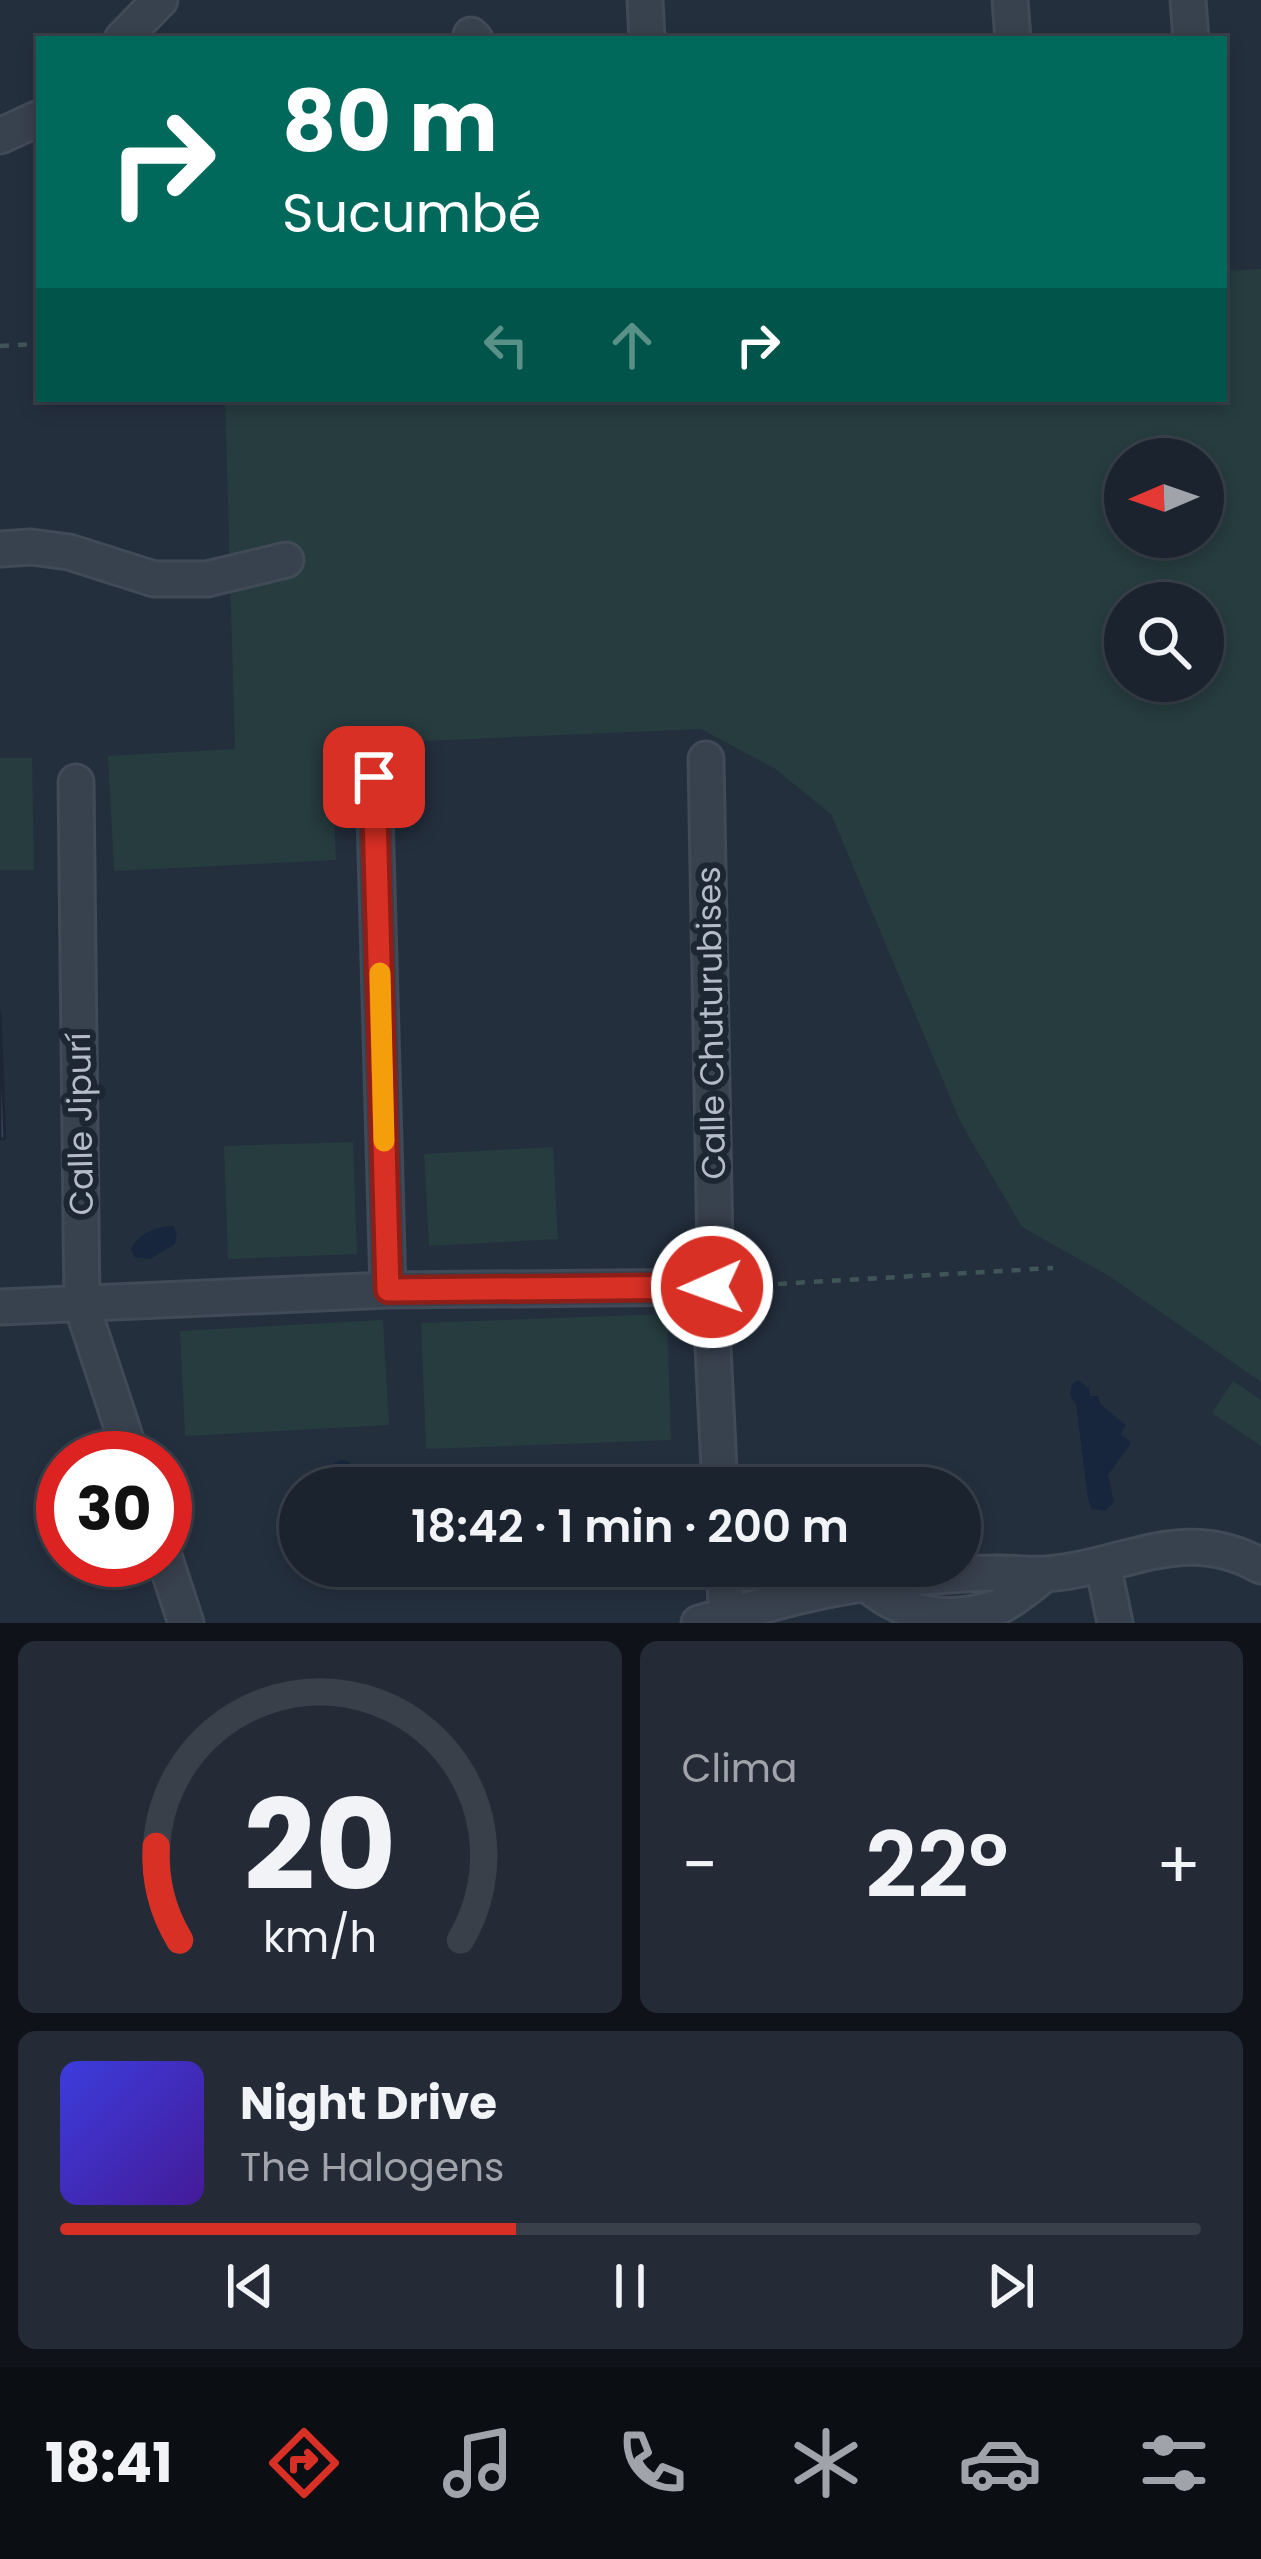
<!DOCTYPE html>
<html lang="es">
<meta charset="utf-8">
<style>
:root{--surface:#1b232e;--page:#242b36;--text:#f1f3f6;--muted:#a0a4aa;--line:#39404a;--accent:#d93025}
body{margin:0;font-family:Poppins,sans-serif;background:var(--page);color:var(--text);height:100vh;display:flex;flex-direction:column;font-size:45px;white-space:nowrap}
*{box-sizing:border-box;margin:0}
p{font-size:39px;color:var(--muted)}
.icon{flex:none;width:66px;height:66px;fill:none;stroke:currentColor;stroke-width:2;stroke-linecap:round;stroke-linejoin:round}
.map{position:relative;height:1623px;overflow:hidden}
.side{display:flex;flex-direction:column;gap:18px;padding:18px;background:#0f1319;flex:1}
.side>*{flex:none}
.banner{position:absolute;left:36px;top:36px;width:1191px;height:366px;border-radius:0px;box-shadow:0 6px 18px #0003,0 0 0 3px var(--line);background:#00695c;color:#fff;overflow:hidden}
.needle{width:78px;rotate:268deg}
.fabs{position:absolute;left:1104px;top:438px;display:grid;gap:24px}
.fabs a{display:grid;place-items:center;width:120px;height:120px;border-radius:50%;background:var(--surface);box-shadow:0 6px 18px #0003,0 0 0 3px var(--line);font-size:60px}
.speed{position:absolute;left:36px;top:1431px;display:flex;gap:24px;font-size:60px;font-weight:700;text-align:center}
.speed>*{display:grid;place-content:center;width:156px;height:156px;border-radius:50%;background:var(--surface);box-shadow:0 6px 18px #0003,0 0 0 3px var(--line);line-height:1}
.speed .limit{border:18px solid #d22;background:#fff;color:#111}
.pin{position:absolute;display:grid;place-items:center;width:102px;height:102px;color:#fff;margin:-51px;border-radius:24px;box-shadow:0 6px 18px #0006}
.me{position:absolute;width:132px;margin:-66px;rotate:268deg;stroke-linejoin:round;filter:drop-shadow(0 0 9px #0008)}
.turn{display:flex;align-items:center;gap:42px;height:252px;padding:0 48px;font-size:54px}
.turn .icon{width:156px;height:156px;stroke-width:2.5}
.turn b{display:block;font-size:84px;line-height:102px}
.lanes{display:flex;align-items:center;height:114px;padding:0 48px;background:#0003;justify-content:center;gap:60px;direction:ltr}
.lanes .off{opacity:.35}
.big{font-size:90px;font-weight:600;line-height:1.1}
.side .tile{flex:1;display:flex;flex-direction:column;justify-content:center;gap:18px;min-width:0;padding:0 42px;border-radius:18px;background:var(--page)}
.side .dial{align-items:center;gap:0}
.dial svg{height:312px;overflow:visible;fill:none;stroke:var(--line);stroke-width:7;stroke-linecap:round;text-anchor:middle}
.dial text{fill:var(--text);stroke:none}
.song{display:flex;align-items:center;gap:36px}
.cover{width:144px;height:144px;border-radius:18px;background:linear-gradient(135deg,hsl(240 70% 55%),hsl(260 70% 35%))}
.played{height:12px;border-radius:6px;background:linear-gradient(90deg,var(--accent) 40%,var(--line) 40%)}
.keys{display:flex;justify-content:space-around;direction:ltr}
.heat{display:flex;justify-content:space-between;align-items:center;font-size:66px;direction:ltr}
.side .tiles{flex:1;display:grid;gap:18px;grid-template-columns:1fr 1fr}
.tile:last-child{grid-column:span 2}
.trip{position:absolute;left:279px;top:1467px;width:702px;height:120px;border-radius:60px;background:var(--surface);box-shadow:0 6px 18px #0003,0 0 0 3px var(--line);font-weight:600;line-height:120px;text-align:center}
.tab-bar{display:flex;height:192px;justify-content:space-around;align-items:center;background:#0b0e12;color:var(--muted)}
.tab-bar .icon{width:84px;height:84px}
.tab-bar .on{color:var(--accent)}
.tab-bar b{font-size:54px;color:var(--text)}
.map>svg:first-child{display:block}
.green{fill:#263c3f;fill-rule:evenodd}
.water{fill:#17263c}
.building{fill:#364354;stroke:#1f2835;stroke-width:3;filter:url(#shadow)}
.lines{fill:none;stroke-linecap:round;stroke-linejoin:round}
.street-casing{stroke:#414a57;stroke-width:39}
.path{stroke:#3f5557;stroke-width:4.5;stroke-dasharray:9 9;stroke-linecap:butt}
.street{stroke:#38414e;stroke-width:33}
.route-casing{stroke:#8d1f18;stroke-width:30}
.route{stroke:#d93025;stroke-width:21}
.slow{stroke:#f59e0b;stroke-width:21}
.labels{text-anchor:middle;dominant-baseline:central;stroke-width:12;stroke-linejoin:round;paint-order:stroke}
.street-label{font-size:33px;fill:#b4bcc9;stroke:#1d2633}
</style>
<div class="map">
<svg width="1261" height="1623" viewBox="0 0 1261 1623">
<defs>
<filter id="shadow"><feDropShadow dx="13" dy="8" stdDeviation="0" flood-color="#0009"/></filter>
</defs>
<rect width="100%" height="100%" fill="#242f3e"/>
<path class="green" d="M1261,269v1113l-152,-106 -87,-49 -61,-104 -130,-309 -57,-46 -73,-39 -370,16 5,115 -222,11 -6,-115 127,-7 -10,-350h999v-128zM1125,459h78v78h-78zM1125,603h78v78h-78z
M0,758h32l2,112h-34z
M353,1142l4,112 -129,5 -4,-113z
M553,1147l5,92 -129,7 -5,-92z
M667,1314l4,126 -245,9 -5,-126z
M383,1320l6,105 -204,11 -5,-105z
M1233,1381l28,19v46l-49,-33z"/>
<path class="water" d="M173,1226l4,8 -2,10 -25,15 -15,-1 -4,-9c8,-16 24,-22 42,-23z
M1078,1380l11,8 1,8h8l3,9 25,20 -5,9 10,9 -23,32 6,27 -9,9 -13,-2 -4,-10 -12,-95 -6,-9 2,-11z
M341,1460l8,2 24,26h-48l-3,-10 2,-10z"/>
<path class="building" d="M0,1011l5,128h-5z"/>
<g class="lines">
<g class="street-casing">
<path id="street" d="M645,0l2,39
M1010,0l3,39
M1188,0l3,39
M471,35l4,4
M122,39l38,-39
M0,136l39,-18
M0,549l31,-2 38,5 85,27h53l79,-19
M706,759l9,491 -3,78 8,160
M374,777l14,513
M76,782l6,524 50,152
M0,1307l388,-17 325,-3
M165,1559l21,64
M1103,1565l12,58
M724,1566l3,57
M867,1584c38,33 83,39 131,23 16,-7 32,-22 47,-33
M699,1623c56,-15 114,-33 171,-40 43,-5 87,-10 130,-10 15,0 31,2 46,1 79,-6 138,-52 215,-8"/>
</g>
<path class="path" d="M0,346l39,-2
M742,1286l311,-18"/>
<use href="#street" class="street"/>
</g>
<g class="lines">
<g class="route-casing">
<path id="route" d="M374,777l14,513 324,-3"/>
</g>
<use href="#route" class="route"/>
<path class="slow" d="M380,973l4,168"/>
</g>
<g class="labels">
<g class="street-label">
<text transform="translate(711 1023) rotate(-91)">Calle Chuturubises</text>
<text transform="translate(80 1124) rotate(-91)">Calle Jipurí</text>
</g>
</g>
</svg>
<div class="fabs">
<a><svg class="needle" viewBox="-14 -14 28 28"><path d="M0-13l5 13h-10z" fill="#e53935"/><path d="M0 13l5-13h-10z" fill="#a0a4aa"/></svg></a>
<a><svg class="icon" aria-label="search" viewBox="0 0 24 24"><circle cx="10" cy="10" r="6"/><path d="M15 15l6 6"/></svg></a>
</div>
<div class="speed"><div class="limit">30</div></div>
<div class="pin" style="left:374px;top:777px;background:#d93025"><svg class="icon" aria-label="arrive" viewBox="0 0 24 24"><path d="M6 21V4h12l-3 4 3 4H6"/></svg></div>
<svg class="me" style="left:712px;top:1287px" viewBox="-20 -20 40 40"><circle r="17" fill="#d93025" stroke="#fff" stroke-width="3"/><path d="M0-11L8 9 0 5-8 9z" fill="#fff"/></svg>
<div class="trip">18:42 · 1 min · 200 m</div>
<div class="banner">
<div class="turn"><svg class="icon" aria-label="right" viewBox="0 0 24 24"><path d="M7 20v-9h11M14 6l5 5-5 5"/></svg><div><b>80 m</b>Sucumbé</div></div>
<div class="lanes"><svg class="icon off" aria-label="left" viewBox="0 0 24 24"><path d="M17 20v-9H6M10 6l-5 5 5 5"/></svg><svg class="icon off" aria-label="ahead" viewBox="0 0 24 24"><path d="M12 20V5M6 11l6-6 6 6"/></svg><svg class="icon" aria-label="right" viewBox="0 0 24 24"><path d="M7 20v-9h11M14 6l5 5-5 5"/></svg></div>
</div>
</div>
<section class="side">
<div class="tiles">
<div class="tile dial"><svg viewBox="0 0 100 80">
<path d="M14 69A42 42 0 1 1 86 69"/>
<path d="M14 69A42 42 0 0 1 8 45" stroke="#d93025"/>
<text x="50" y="56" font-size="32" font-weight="700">20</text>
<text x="50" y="72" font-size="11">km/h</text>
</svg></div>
<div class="tile"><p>Clima</p>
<div class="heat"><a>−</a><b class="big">22°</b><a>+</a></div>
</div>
<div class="tile">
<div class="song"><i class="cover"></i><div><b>Night Drive</b><p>The Halogens</p></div></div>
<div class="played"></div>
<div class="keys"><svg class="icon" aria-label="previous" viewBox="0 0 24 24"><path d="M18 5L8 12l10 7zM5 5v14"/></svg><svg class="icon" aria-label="pause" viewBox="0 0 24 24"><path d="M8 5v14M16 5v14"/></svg><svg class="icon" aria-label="next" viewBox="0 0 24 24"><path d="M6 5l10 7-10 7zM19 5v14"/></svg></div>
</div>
</div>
</section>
<nav class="tab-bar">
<b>18:41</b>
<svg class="icon on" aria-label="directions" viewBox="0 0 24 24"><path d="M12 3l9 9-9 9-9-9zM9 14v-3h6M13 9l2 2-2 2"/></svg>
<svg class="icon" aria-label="music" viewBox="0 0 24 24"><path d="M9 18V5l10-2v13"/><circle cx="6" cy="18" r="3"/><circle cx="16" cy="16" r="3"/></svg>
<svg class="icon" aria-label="phone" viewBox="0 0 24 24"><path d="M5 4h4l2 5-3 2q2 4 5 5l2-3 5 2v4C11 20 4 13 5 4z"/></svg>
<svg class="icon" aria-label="climate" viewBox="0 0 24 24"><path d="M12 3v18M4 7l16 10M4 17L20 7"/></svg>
<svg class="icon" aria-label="car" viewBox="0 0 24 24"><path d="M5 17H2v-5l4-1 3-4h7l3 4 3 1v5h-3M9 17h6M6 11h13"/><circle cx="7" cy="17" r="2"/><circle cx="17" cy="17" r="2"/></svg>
<svg class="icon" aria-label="filters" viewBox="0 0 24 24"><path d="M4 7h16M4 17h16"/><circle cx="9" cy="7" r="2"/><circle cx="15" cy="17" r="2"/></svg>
</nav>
